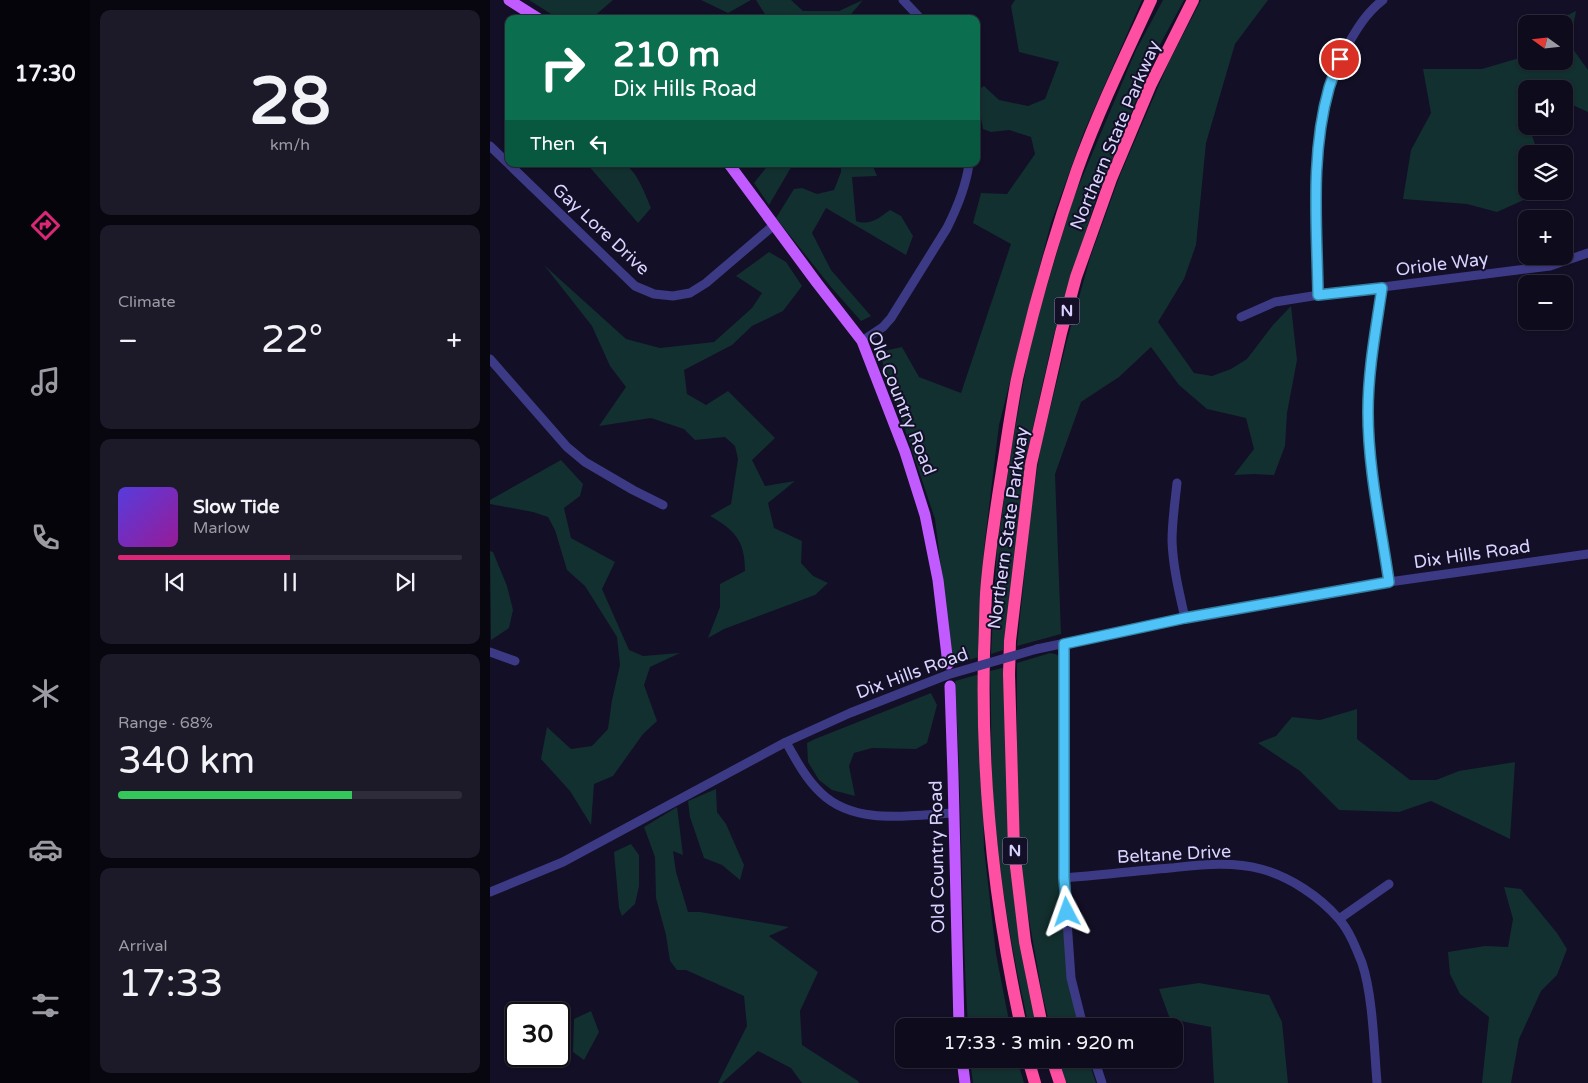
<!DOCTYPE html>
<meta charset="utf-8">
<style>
:root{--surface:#0e0b1c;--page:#1c1929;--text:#f1f3f6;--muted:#9b9ba3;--line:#2e2b3b;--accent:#db2777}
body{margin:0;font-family:"Varela Round",sans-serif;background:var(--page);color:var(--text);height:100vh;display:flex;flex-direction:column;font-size:19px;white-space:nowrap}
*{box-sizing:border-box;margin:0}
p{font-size:16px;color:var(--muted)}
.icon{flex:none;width:28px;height:28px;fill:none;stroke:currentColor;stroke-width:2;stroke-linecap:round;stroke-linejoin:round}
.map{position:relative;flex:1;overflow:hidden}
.sheet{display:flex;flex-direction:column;gap:10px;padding:10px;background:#08060f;width:400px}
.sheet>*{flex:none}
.top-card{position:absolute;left:15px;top:15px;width:475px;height:152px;border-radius:10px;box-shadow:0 1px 4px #0004,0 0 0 1px var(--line);background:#0b6e4f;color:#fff;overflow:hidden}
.needle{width:32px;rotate:285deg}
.controls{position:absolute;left:1028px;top:15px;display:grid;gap:10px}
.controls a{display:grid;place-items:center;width:55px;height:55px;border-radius:10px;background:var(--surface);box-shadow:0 1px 4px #0004,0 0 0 1px var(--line);font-size:25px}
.speed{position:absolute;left:15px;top:1002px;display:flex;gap:10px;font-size:25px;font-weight:700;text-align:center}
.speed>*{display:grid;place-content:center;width:65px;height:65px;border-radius:50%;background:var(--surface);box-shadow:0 1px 4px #0004,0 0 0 1px var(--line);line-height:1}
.speed .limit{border:2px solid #111;border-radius:8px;background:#fff;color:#111}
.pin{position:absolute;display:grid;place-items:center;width:42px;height:42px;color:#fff;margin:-21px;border:2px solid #fff;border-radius:50%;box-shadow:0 1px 5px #0007}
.me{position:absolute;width:55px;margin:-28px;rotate:356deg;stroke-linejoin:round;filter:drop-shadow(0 0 4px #0008)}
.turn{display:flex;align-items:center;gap:18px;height:105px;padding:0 25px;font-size:22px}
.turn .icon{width:65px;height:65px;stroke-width:2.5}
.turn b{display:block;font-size:35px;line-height:42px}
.then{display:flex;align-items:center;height:48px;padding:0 25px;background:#0003;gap:10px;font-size:19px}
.big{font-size:38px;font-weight:600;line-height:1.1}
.sheet .tile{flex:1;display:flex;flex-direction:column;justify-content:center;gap:8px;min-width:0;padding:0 18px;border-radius:10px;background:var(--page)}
.sheet .dial{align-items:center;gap:0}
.dial b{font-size:65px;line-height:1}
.song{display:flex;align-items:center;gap:15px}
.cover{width:60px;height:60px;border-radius:8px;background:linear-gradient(135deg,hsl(250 70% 55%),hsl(300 70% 35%))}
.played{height:5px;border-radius:2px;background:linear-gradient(90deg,var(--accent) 50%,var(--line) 50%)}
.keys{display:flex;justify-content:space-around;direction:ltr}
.heat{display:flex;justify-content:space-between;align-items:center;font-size:28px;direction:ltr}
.charge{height:8px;border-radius:4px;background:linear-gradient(90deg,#34c759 68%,var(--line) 0)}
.trip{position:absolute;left:405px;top:1018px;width:288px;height:50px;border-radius:10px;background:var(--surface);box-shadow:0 1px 4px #0004,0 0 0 1px var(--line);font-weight:600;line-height:50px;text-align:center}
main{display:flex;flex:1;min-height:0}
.tab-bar{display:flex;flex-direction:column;width:90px;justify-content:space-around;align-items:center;background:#06040b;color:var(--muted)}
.tab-bar .icon{width:35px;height:35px}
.tab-bar .current{color:var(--accent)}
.tab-bar b{font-size:22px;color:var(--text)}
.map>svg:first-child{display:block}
.green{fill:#12302f}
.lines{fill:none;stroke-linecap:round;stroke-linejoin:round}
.minor{stroke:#3d3a85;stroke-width:9}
.major{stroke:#c25bff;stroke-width:11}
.highway{stroke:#ff4fa3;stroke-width:12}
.minor-bridge{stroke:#3d3a85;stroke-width:9}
.route-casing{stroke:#337fa1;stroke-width:12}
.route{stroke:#4fc3f7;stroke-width:9}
.labels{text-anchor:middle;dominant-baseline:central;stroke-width:4;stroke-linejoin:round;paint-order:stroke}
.shield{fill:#130f26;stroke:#9e99be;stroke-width:1}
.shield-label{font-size:16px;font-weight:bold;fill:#d9d4ff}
.street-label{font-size:18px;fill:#d9d4ff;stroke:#130f26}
</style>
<main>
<nav class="tab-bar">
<b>17:30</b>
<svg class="icon current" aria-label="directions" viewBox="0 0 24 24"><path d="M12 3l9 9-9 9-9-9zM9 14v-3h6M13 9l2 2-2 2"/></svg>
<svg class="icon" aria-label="music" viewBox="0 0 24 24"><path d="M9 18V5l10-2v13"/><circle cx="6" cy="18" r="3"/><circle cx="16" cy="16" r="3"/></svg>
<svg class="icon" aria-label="phone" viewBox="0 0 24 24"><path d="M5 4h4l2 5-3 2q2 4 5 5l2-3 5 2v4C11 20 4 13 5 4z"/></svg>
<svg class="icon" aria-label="climate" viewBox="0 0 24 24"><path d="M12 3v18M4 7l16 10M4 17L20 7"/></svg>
<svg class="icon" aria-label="car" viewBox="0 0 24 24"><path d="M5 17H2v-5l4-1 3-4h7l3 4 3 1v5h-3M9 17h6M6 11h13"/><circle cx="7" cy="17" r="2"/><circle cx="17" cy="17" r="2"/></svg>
<svg class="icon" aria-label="filters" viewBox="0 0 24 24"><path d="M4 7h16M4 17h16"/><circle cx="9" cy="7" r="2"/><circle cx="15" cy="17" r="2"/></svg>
</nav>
<section class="sheet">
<div class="tile dial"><b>28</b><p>km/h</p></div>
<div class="tile"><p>Climate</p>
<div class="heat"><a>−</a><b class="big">22°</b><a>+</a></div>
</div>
<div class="tile">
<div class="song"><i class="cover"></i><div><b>Slow Tide</b><p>Marlow</p></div></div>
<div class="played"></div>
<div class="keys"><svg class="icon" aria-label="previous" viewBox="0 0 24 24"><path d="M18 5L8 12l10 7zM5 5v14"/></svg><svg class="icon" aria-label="pause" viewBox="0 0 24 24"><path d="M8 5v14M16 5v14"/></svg><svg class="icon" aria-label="next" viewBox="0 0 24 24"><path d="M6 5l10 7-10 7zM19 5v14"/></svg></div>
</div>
<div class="tile"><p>Range · 68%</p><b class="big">340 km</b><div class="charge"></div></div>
<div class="tile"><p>Arrival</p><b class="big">17:33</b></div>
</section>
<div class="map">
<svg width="1098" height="1083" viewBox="0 0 1098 1083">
<rect width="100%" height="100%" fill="#130f26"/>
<path class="green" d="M39,0h84l-22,19h-32z
M211,0h50l-23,13z
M266,0h35l12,11h36l24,-11 -16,19h-79z
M525,0h127l-58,132 -33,91 -23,88 -29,114 -15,124 -5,108 -26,8 -18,-146 -56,-167 23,-5 17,30 42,16 50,-149 -38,-21 8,-30 26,1 28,-40 -4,-17 -22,-7 -18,2 -8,-3 -7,-38 8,-5 15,14 29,6 17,-7 14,-37 -40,-10 -8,-46z
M673,0h21l-30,56 -60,149 -41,133 -25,111 -25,201 -12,4 6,-107 15,-102 20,-109 41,-137 63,-149z
M711,0h67l-33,44 -29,99 -10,102 -12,34 -26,43 36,51 18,3 19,-7 16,-10 26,-34 18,-19 6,54 -10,53 -2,33 -11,29 -20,-1 -20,1 20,-26 -8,-31 -39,-9 -28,-24 -28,-38 -32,30 -38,25 -26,72 6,160 -44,12 14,-135 9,-61 26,-106 24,-86 30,-83 48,-111z
M1086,11l-6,34 18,25v42l-24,-11v-12l-34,-2 -4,2v37h3l9,28h-12v37h18l-47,21 -30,-8 -64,-5 8,-49 20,-37 -8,-44h59l44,-13v5h38v-37h-10l2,-3z
M97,164c11,0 25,-3 36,0 13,4 23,32 28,44l-13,15z
M279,164h24l-24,41 -15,-22z
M351,164h31l5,12 -25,1 4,44c14,5 23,-3 34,-11l11,6 12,20 -7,19 -80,-47 -14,25 19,37 40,46 -10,5 -30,-34 -55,-69 18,-29 8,-1 15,6 17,-4 7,-18z
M279,252l17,10 16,24 -19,25 -31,15 -20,19 -48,25 3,24 19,11 22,-14 47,47 -23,22 13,26 30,-5 -27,22 6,25 28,13 -1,22 12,13 15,7 -13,12 -91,34 -16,9 12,-31v-23l25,-13c0,-30 -10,-41 -35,-55l21,-12 7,-45 -3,-13 -10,-9 -30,3 -11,-11 -33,-11 -52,8 27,-39 -16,-21 -18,-40 -48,-61 82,74 34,9 54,-6 38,-34 10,-15 -26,-17z
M71,460l22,24 -3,12 -16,12 7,30 44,24 -13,27 27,61 14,6 37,-3 -30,14 -6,18 13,36 -14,13 -30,42 -19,8 -3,41 -21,-34 -29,-32 6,-32 24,22 21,-3 16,-17 4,-29 8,-35 -3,-28 -32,-51 -18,-16 -12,-40 -7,-13 -15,-5 -43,-8v-4z
M0,551l3,1 14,34 6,24 -4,18 -18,12z
M560,653l5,1 4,2 2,194 9,137 8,39h-28l-8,-33 -19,-107 -6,-91v-132z
M516,667l10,239 11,77 11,43h-9c-17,-71 -29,-145 -35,-218 -4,-45 -2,-91 -4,-137z
M490,674l4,174 12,106 14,72h-42c-7,-115 -6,-230 -13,-345z
M441,693l6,12 -10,38 -11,6 -44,-1 -18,5 -5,13 6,30 -23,-6 -13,-10 -11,-18 -1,-19 8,-4z
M867,709v30l53,41h26l23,-9 56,-9 -5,77 -79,-38 -32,11 -60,-2 -39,-39 -42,-28 18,-7 16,-19 28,3z
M226,789l1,23 9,12 18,41 -4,15 -18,-15 -18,-7 -14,-41 -2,-16z
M187,807l6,48 -10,-4 3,21 12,40h12l89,15 -20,9 49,36 -18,39 2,34 56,36 1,2h-57l-11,-15 -33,-17 -36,32h-4l29,-57 -3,-30 -58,-26h-9l-7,-9 -4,-26 -10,-37 -1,-41 -11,-30z
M141,844l8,11v31l-4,18 -13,12 -3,-8 -5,-56z
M1014,887l17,2 36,44 10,16 -10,26 -16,16 -22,48 -8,44h-29l7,-66 -29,-23 -10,-20 -2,-22 37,-6 23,1 5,-28z
M709,983l70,12 13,27 6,61h-74l-3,-56 -41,-8 -11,-30z
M101,1011l8,21 -15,28 -11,-8 1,-33z
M480,1059h47l7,24h-51z
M569,1059h29l8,24h-31z"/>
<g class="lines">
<path class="minor" d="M413,0l18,19
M0,146l145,140 19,8 19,2 17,-3 16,-10 68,-58
M892,288c-6,41 -14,82 -14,124 0,57 13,114 21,170
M829,295c-2,-82 -12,-171 27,-247 10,-18 20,-35 37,-48
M751,317l34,-15 44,-7 231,-29 38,-13
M372,341l21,-14 8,-9 56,-90c10,-20 19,-42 22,-64
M0,359l77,88 18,15 48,28 30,15
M687,483c-2,19 -5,39 -5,58 1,26 7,51 13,77
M574,644v234l7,100 12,48
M547,649l148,-31 204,-36 199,-28
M0,652l25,9
M296,742c10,18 20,37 35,51 34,33 90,22 132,20
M574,878c36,-3 71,-7 106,-10 30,-3 61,-7 91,1 29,8 58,27 78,50 11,13 17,29 23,44 11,33 12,84 15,120
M0,892l73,-30 223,-120 64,-29 97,-38
M849,919l50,-35
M604,1059l8,24"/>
<path class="major" d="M19,0l30,19
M239,164l88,119 45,58 43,111 20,63 13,65 10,84
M460,686l3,89 6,251
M472,1059l3,24"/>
<path class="highway" d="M531,1026c-27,-122 -40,-248 -37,-373 1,-20 1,-39 2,-59 3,-45 11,-91 18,-136 4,-26 8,-53 13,-79 16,-71 36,-140 60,-209 21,-58 48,-114 74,-170
M552,1026l-17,-84 -11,-92 -5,-176 1,-33 21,-177 30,-131 15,-56 35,-98 40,-95 42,-84
M538,1059l7,24
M562,1059l8,24"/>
<path class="minor-bridge" d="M457,675l90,-26"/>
</g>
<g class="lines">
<g class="route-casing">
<path id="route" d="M577,912l-3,-34v-234l121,-26 204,-36c-8,-56 -21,-113 -21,-170 0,-42 8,-83 14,-124l-64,7c-1,-69 -8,-140 11,-207 3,-10 8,-20 11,-29"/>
</g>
<use href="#route" class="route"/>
</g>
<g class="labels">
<g class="shield">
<rect x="564.5" y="297.5" width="25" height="27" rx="4"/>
<rect x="512.5" y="837.5" width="25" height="27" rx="4"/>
</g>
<g class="shield-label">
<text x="577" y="311">N</text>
<text x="525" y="851">N</text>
</g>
<g class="street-label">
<text transform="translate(625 135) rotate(-67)">Northern State Parkway</text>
<text transform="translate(111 229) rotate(43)">Gay Lore Drive</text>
<text transform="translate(952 264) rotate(-7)">Oriole Way</text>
<text transform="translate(412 403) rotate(68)">Old Country Road</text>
<text transform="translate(518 528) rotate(-82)">Northern State Parkway</text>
<text transform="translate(982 554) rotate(-8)">Dix Hills Road</text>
<text transform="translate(422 673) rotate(-20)">Dix Hills Road</text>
<text transform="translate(684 854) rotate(-3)">Beltane Drive</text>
<text transform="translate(447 857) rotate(-91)">Old Country Road</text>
</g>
</g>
</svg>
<div class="controls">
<a><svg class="needle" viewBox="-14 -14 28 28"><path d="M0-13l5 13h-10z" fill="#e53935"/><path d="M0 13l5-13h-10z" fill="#9b9ba3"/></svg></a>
<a><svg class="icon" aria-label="sound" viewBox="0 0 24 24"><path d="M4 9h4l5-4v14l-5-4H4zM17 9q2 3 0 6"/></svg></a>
<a><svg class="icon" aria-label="layers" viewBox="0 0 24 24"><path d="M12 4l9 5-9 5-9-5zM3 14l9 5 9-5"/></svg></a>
<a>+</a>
<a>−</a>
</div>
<div class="speed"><div class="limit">30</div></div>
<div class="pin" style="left:850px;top:59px;background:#d93025"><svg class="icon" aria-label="arrive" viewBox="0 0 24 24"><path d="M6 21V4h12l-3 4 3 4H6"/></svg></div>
<svg class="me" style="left:577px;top:912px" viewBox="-20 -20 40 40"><path d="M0-17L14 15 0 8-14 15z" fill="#4fc3f7" stroke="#fff" stroke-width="4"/></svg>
<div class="trip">17:33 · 3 min · 920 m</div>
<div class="top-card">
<div class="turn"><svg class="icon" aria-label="right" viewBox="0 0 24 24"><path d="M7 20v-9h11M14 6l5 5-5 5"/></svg><div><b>210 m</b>Dix Hills Road</div></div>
<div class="then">Then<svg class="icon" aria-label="left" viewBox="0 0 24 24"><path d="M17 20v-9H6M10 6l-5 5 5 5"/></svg></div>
</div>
</div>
</main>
